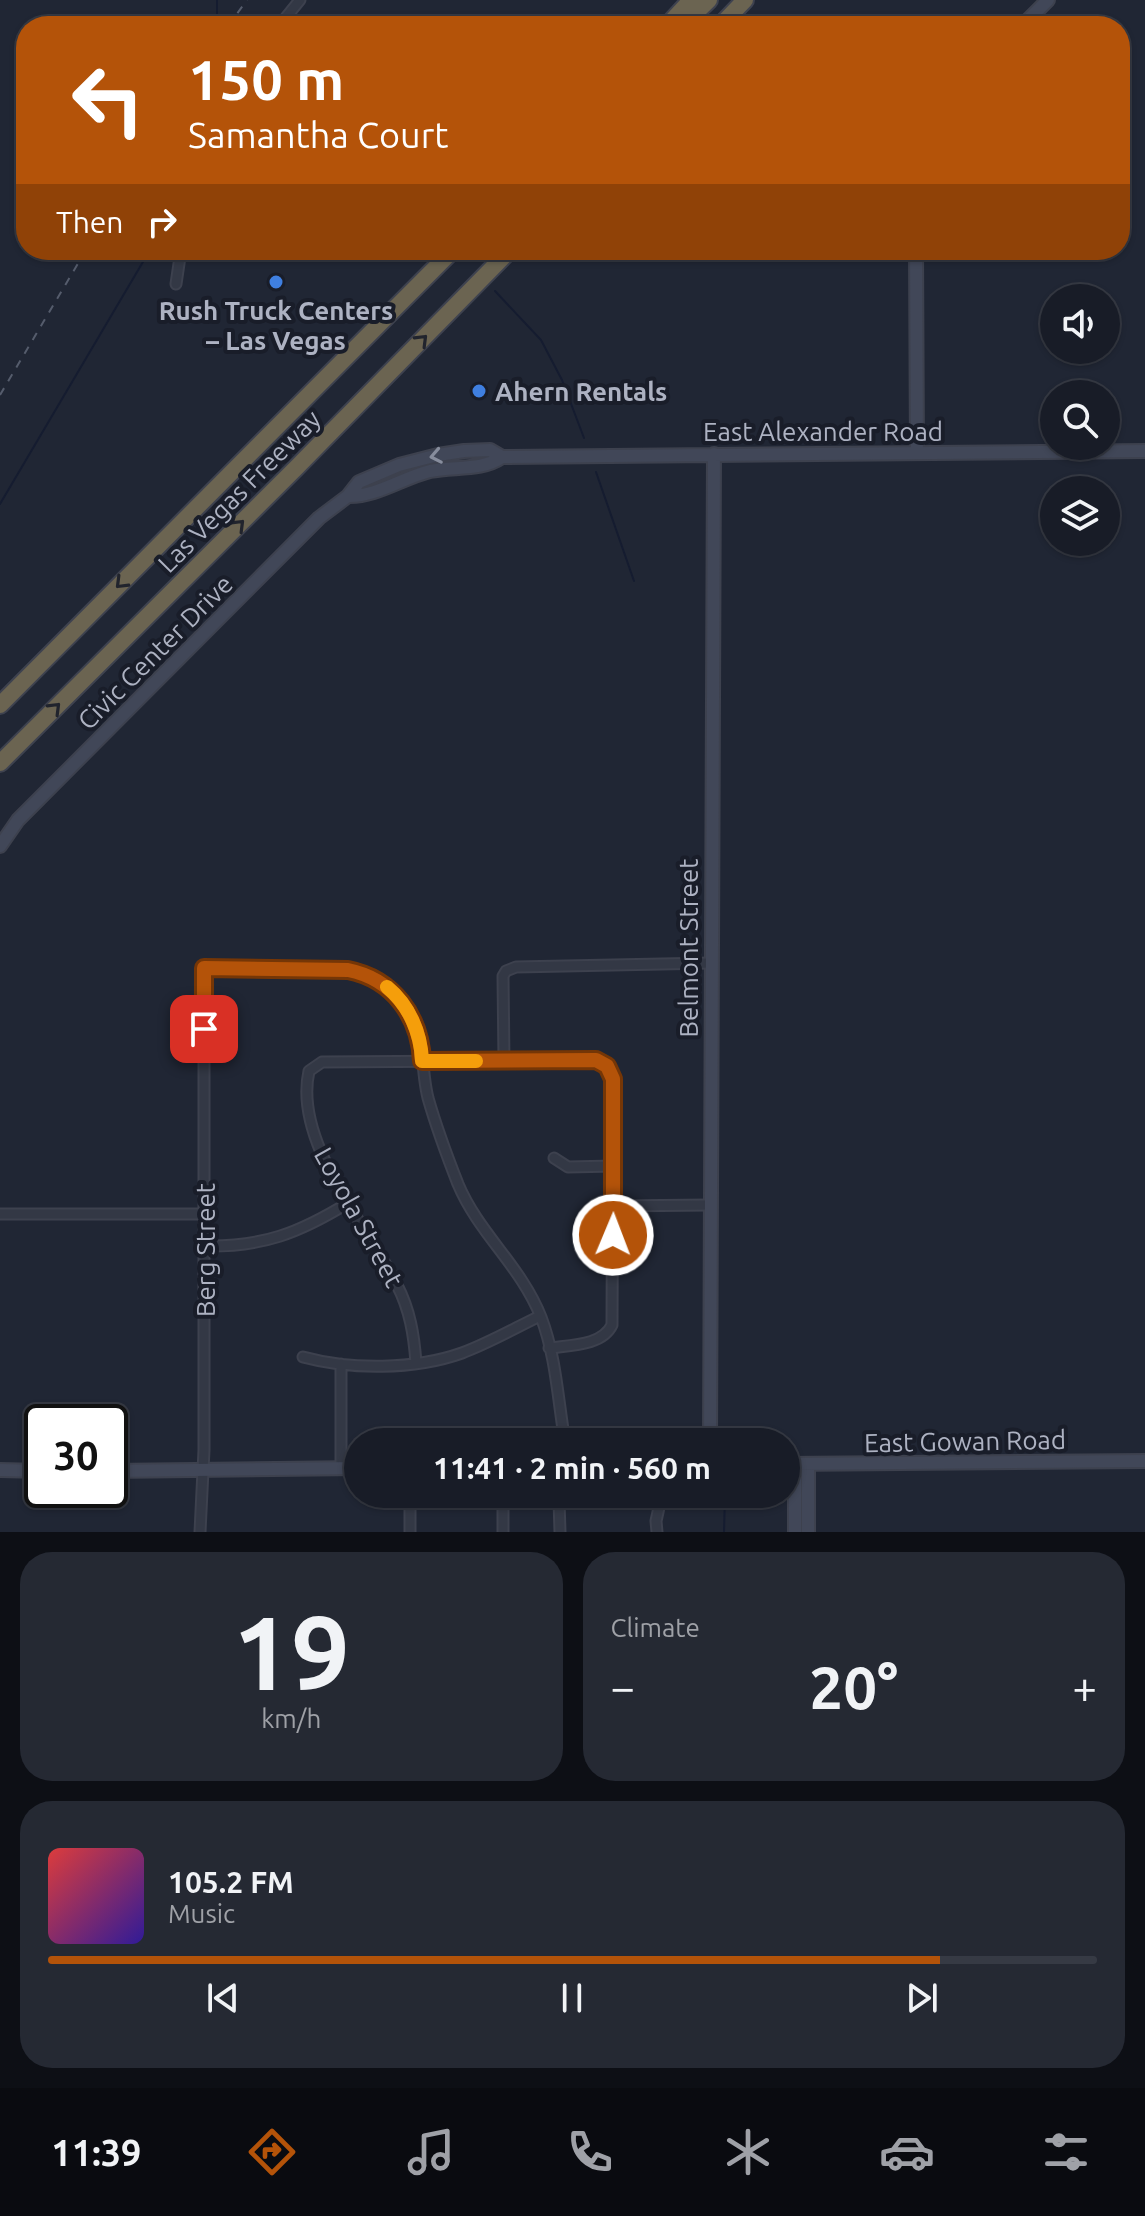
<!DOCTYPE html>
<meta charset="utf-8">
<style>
:root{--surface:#181c27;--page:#252933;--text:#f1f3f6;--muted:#9fa1a7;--line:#363a44;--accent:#b45309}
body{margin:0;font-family:Ubuntu,sans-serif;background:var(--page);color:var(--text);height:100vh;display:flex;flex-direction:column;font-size:30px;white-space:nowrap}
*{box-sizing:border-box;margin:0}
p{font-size:26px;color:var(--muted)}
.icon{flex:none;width:44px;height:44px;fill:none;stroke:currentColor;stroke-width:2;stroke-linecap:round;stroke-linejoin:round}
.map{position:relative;height:1532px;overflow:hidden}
.sheet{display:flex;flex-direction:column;gap:20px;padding:20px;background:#0d0f15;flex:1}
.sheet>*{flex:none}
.guide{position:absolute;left:16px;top:16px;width:1114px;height:244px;border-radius:32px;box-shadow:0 2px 6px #0004,0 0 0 2px var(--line);background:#b45309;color:#fff;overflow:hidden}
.tools{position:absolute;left:1040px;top:284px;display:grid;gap:16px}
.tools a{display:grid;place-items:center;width:80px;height:80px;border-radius:50%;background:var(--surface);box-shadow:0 2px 6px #0004,0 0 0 2px var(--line);font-size:40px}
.speed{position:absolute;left:24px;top:1404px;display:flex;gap:16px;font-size:40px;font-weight:700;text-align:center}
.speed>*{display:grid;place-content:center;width:104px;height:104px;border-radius:50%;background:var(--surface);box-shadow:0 2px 6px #0004,0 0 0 2px var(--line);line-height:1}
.speed .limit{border:4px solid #111;border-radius:12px;background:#fff;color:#111}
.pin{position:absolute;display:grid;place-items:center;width:68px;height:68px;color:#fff;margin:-34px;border-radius:16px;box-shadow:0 4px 12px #0006}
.me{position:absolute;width:88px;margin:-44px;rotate:1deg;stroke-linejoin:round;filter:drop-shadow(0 0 6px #0008)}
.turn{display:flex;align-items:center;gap:28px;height:168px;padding:0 40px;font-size:36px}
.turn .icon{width:104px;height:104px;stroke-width:2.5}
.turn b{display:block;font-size:56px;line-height:68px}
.then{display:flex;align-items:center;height:76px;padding:0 40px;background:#0003;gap:16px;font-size:30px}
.big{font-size:60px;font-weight:600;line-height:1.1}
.sheet .widget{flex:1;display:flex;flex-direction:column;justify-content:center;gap:12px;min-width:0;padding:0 28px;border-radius:32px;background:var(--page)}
.sheet .dial{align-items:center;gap:0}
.dial b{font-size:104px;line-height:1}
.song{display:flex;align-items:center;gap:24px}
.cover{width:96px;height:96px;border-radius:12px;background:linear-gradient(135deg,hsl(0 70% 55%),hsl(250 70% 35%))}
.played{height:8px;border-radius:4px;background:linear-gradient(90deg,var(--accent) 85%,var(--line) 85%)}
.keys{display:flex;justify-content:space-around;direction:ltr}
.heat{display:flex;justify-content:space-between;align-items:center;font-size:44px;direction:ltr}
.sheet .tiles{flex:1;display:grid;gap:20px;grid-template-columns:1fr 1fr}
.widget:last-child{grid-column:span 2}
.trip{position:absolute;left:344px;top:1428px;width:456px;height:80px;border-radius:40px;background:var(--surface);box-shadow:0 2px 6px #0004,0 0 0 2px var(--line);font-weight:600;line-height:80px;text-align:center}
.dock{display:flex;height:128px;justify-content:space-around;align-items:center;background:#0a0b10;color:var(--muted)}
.dock .icon{width:56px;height:56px}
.dock .active{color:var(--accent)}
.dock b{font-size:36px;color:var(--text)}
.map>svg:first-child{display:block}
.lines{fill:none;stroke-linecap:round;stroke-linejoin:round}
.stream{stroke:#151c30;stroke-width:2}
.street-casing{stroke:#3d414e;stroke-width:13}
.secondary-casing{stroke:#3d414e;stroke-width:16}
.highway-casing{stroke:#3e424f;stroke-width:20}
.street{stroke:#333845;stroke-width:9}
.secondary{stroke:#414758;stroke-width:12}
.highway{stroke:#6b6451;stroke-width:16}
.rail{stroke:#555c6c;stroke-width:2;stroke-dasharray:8 8;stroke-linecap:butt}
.oneway{stroke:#21242d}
.oneway2{stroke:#878d9d}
.route-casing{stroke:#753606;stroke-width:20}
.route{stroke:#b45309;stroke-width:14}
.slow{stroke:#f59e0b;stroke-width:14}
.shop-dot{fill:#3f7fe0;stroke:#191d29;stroke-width:3}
.labels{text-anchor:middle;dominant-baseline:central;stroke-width:8;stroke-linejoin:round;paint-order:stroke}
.poi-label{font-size:26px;font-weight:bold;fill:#adb2c2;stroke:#191d29}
.street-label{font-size:26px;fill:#adb2c2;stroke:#191d29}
</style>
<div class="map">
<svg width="1145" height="1532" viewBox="0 0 1145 1532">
<rect width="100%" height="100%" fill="#202634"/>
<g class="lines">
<path class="stream" d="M217,0v26
M495,291l46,49 21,40 22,58
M596,472l38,109
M0,504l150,-254
M724,1532l1,-38"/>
<g class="street-casing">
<path id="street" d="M279,26l21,-26
M176,284l5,-34
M504,1061l-1,-85 3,-5 10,-4 194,-4
M554,1158l14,9 46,-1
M614,1206l95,-1
M0,1214h205
M205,1246c58,1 94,-13 143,-43
M303,1357c48,13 111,13 159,-4 27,-10 53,-25 78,-37
M416,1363c-2,-28 -6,-53 -19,-78 -30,-61 -104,-142 -88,-214l13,-9 274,-2 11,6 6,13 -1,246c-10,21 -42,20 -63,23
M341,1364v104
M410,1494v38
M559,1500l1,32
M200,1532l4,-82v-482c32,0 146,-6 168,9 26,16 46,42 50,72 1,16 2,33 6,49 8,28 19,58 30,86 21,50 63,82 83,133 15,39 17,84 24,125
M503,1532v-38
M657,1532l-1,-11 4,-18"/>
</g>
<g class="secondary-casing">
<path id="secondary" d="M1022,26l26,-26
M916,250l1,202
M348,496c28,1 54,-18 82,-25 25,-5 52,0 72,-14
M0,846l18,-26 301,-302 29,-22 11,-14 40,-17 39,-10 26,-4 26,-1 12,7 643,-6
M710,1442l4,-988
M786,1464l359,-3
M0,1470l42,1
M110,1471l248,-3
M795,1532v-68
M808,1532v-68"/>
</g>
<g class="highway-casing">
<path id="highway" d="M667,26l24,-26
M682,26l27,-26
M720,26l25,-26
M0,705l453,-455
M0,763l296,-295 214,-218"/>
</g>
<use href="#street" class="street"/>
<use href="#secondary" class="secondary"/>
<use href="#highway" class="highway"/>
<path class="rail" d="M228,26l19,-26
M0,395l86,-145"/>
</g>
<defs><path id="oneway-chevron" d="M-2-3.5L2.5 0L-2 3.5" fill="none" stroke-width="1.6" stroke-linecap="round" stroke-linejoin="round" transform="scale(2)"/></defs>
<g class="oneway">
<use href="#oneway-chevron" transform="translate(422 340) rotate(-45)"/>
<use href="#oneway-chevron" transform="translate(239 525) rotate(-45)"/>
<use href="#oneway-chevron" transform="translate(121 583) rotate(135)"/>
<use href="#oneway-chevron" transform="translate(55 708) rotate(-45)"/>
</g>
<use class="oneway2" href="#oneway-chevron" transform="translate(436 456) rotate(169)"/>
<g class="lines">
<g class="route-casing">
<path id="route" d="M204,1029v-61l144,2c45,9 72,46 74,91l174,-1 11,6 6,13v156"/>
</g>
<use href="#route" class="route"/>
<path class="slow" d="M387,987c22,18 34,46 35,74h54"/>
</g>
<g class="shop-dot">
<circle cx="276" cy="282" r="8"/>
<circle cx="479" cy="391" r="8"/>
</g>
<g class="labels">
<g class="poi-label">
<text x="276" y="310">Rush Truck Centers<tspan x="276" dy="30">– Las Vegas</tspan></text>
<text x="495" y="391" text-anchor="start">Ahern Rentals</text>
</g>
<g class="street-label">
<text x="823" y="431">East Alexander Road</text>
<text transform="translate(239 491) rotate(-45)">Las Vegas Freeway</text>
<text transform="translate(155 652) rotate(-45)">Civic Center Drive</text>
<text transform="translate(688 948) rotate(-90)">Belmont Street</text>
<text transform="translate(359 1217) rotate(61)">Loyola Street</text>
<text transform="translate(205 1250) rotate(-90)">Berg Street</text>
<text transform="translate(965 1441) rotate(-1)">East Gowan Road</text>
</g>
</g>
</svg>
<div class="tools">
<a><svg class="icon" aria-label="sound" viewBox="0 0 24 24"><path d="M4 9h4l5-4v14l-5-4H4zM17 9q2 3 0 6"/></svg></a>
<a><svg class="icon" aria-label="search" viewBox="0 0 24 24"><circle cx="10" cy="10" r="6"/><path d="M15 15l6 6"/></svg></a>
<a><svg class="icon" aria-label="layers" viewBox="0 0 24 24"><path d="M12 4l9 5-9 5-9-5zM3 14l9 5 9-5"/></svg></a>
</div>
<div class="speed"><div class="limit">30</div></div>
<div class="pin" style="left:204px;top:1029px;background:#d93025"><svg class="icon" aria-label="arrive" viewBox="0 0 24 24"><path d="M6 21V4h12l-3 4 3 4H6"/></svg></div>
<svg class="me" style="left:613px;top:1235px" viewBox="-20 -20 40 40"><circle r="17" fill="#b45309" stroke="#fff" stroke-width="3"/><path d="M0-11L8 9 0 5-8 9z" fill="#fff"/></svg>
<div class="trip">11:41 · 2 min · 560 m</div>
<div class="guide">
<div class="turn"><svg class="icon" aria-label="left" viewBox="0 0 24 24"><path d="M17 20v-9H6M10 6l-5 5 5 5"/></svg><div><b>150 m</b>Samantha Court</div></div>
<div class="then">Then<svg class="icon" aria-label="right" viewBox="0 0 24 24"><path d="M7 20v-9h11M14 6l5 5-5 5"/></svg></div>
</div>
</div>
<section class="sheet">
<div class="tiles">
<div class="widget dial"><b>19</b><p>km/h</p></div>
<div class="widget"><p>Climate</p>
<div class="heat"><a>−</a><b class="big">20°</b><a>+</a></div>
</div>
<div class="widget">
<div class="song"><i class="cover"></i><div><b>105.2 FM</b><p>Music</p></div></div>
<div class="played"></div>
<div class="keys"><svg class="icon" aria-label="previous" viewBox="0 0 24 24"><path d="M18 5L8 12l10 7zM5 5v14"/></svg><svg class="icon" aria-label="pause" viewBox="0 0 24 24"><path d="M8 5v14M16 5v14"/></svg><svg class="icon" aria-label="next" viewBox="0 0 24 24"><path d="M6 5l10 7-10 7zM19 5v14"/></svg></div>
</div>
</div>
</section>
<nav class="dock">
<b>11:39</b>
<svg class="icon active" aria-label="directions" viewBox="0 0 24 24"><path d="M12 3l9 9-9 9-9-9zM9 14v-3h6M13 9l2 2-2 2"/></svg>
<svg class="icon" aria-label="music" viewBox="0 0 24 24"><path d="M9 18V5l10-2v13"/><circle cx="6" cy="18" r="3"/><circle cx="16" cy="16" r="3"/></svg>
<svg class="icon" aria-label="phone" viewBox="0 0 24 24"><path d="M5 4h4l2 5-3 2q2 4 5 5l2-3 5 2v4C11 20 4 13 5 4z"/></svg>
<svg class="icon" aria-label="climate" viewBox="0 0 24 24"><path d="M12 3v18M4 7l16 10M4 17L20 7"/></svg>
<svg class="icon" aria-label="car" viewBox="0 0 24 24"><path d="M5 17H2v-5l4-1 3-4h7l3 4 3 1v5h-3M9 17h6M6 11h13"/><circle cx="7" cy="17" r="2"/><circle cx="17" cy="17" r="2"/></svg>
<svg class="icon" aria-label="filters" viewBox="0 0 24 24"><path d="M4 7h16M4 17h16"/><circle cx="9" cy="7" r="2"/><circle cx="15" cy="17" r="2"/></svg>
</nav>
